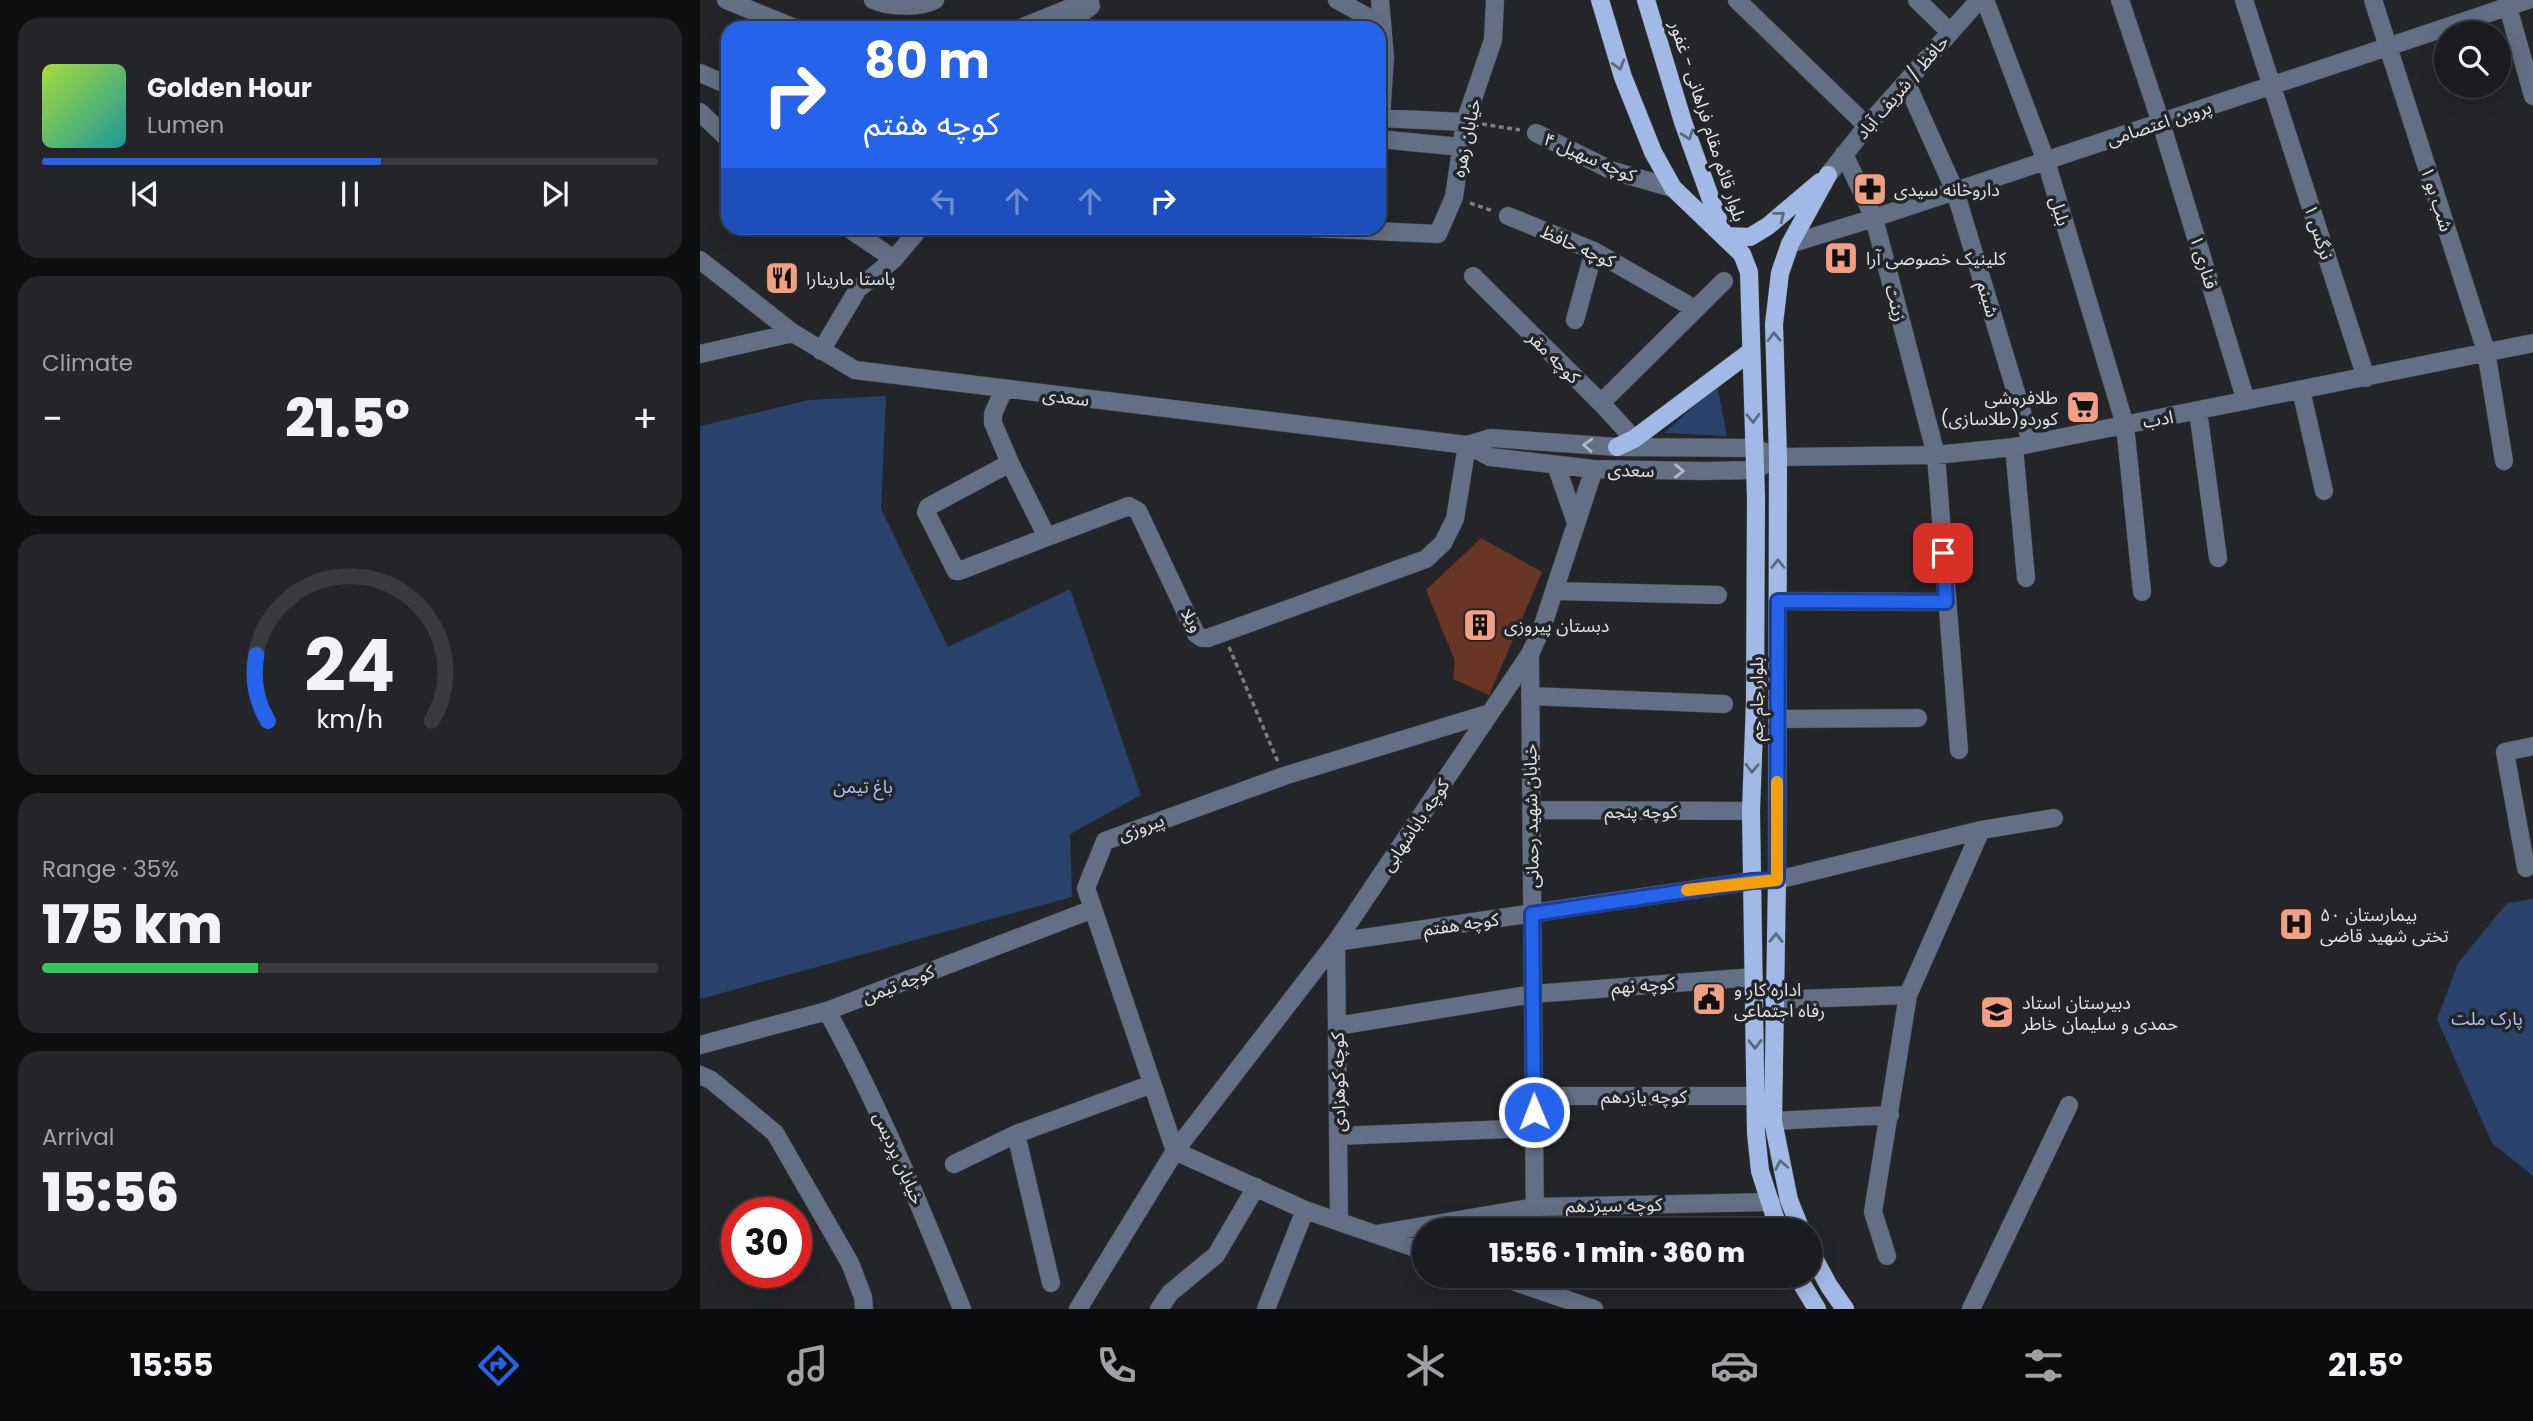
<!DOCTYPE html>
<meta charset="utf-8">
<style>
:root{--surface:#1a1c1f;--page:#232528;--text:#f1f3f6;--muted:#9fa1a4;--line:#383a3d;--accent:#2563eb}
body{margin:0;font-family:Poppins,"Noto Sans Arabic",sans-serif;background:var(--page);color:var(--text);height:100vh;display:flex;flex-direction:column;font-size:26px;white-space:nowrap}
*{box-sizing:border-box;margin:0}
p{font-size:23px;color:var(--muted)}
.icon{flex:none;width:38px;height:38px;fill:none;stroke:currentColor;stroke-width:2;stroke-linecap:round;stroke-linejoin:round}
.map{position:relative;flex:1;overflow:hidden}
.drawer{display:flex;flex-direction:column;gap:18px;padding:18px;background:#0e0f11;width:700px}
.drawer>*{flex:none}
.hud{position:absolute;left:21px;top:21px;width:665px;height:214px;border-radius:21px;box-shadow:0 4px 18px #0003,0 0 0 2px var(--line);background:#2563eb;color:#fff;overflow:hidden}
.controls{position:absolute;left:1734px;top:21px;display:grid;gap:14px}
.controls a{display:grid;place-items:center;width:77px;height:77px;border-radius:50%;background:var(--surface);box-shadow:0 4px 18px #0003,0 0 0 2px var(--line);font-size:35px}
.speed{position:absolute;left:21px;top:1197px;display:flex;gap:14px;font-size:35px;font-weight:700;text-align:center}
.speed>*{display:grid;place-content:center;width:91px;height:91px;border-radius:50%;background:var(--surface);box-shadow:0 4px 18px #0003,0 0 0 2px var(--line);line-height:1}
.speed .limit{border:10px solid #d22;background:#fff;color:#111}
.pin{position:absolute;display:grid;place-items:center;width:60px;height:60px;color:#fff;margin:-30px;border-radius:14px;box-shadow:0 4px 10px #0006}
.me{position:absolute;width:77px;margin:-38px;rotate:359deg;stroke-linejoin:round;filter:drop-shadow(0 0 5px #0008)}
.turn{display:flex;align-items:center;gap:24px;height:147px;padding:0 28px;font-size:32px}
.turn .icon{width:91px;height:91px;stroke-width:2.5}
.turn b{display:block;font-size:49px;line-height:60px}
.lanes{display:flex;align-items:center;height:66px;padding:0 28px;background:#0003;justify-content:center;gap:35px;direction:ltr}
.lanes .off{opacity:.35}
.big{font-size:52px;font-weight:800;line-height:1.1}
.drawer .tile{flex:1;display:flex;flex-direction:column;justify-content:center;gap:10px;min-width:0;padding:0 24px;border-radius:21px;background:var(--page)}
.drawer .dial{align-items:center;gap:0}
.dial svg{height:182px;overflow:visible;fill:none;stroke:var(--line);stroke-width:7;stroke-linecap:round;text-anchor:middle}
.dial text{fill:var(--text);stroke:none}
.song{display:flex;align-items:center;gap:21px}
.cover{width:84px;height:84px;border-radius:10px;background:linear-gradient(135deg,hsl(80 70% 55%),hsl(180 70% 35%))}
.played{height:7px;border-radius:4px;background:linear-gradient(90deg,var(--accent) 55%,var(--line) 55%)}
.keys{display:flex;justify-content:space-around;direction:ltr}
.heat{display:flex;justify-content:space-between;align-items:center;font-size:38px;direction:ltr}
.charge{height:10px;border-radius:5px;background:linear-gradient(90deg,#34c759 35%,var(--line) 0)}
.trip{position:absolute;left:712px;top:1218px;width:410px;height:70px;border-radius:35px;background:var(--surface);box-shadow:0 4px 18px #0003,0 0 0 2px var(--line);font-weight:800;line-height:70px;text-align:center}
.dock{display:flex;height:112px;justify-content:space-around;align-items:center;background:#0a0b0c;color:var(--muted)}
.dock .icon{width:49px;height:49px}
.dock .active{color:var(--accent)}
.dock b{font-size:32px;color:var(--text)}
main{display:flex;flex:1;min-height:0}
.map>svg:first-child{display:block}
.green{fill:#2a416b}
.building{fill:#693524}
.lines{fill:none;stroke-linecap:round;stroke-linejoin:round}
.minor-casing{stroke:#3e4043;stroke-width:19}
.major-casing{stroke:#3e4043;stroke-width:19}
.path{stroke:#7b7d80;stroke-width:3.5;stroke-dasharray:5 3.5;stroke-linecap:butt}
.minor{stroke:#636f84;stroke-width:18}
.major{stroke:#a1b9e4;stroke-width:18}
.oneway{stroke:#5c687d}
.oneway2{stroke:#b5bac3}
.route-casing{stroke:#184099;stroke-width:18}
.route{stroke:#2563eb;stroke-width:12}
.slow{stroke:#f59e0b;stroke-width:12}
.labels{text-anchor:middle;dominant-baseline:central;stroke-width:7;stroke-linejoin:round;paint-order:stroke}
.street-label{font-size:18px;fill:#e1e3e5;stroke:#232529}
.poi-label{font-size:18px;fill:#e1e3e5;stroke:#232529;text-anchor:start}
.park-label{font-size:18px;fill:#a5c4fd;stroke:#232529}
</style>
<main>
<section class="drawer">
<div class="tile">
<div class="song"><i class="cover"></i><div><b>Golden Hour</b><p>Lumen</p></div></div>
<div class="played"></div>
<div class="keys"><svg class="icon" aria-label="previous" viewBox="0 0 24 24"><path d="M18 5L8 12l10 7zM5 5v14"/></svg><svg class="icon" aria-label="pause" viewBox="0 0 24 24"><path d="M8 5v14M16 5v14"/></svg><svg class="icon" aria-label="next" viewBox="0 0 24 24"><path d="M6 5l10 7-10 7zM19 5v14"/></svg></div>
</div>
<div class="tile"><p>Climate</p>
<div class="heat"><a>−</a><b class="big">21.5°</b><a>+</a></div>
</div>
<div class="tile dial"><svg viewBox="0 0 100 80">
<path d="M14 69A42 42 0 1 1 86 69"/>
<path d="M14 69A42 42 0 0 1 9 40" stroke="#2563eb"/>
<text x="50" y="56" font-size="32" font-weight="700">24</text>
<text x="50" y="72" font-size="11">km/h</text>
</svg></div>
<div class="tile"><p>Range · 35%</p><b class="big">175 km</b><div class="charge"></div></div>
<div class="tile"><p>Arrival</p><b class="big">15:56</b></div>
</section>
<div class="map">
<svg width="1833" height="1309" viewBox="0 0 1833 1309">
<rect width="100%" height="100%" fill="#232529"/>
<path class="green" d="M1017,385l10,51 -63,-3z
M186,396l-5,113 67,138 122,-58 71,206 -71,39 2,63 -372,102v-573l109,-26z
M1833,899v277l-41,-33 -55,-124 21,-56 49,-60z"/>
<path class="building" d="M781,538l61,34 -53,123 -36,-16 2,-18 -29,-71z"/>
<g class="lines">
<g class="minor-casing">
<path id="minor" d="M26,0l69,28
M173,0c16,7 47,8 62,0
M637,0l45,25
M680,0l5,57 -4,62
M1037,0l130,126
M1217,0l33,32
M1285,0l61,161 79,264 17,167
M1420,0l41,123 85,278
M1544,0l122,378
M1673,0l113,351 18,110
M1806,0l27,96
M320,28l70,-28
M363,28l28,-22
M0,73l28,12
M1206,82l49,109 76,251
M0,112l28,27
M679,118l86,4
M836,133l77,38 60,17
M679,139l82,8
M1144,154l30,64 62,237 23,295
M1128,175l39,-49 112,-126
M808,216l86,35 101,58
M148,228l46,31
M610,228l128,6 16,-37 11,-75 28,-82 2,-40
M1090,244l84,-26 654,-218
M0,260l93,73 62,37 612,75 23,12 104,12 109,2 52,-1 23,-13
M773,276l128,127 33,36
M875,320l19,-69
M121,351l37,-62 36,-30 26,-31
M0,354l93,-21
M304,389l-11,25v9l17,40 37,74 82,-31 9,5 58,123 6,4h6l218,-79 17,-16 12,-24 12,-74
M1601,390l23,101
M901,403l123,-122
M1498,411l20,147
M767,445l24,-7 126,9 137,1 24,9 158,-2 78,-8 519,-104
M1314,447l12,131
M310,463l-82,44 -2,5 30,59h3l88,-34
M856,465l19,55
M854,591l164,4
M1078,601l168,1
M830,654l5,576
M830,696l194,8
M1077,719l141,-1
M831,810l220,1
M1826,868l-21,-116 28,-6
M1077,880l204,-50 73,-12
M1074,1000l134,-5
M127,1011c53,96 94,197 135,298
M637,1026l196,-32 221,-17
M0,1045l127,-34 266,-102
M0,1075l11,5 64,53 75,130 13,34 1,12
M834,1096h221
M1073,1121l117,-6
M316,1134l35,149
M638,1136l196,-8
M475,1151l-89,-263 19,-47 179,-65 206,-63
M475,1151l130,59 119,41
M254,1164l62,-30 136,-50
M639,1221l-3,-279 416,-61
M676,1234l159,-27 236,-5
M1187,1256l-14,-44 35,-217 73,-165
M798,1276l96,33
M378,1309l97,-158 161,-209 194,-288 12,-26 52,-159
M459,1309l11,-16 46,-38 40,-68
M566,1309l39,-99
M1271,1309l98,-204"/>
</g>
<g class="major-casing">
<path id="major" d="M900,0l23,77 30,75 20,36 69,66 7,18 7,226 -1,203 -4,110 5,322 4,38 19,59
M946,0l37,122 40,111
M1024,236l26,1 18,-11 52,-44
M917,447l17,-8 116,-87
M1101,1230l-12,-30 -16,-79 4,-241 1,-423 -4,-133 6,-51 10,-29 38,-69
M1110,1251l19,35 16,23
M1097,1276l20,33"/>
</g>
<path class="path" d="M782,124l38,6
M770,203l23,8
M529,647l49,115"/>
<use href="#minor" class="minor"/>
<use href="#major" class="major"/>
</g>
<defs><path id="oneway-chevron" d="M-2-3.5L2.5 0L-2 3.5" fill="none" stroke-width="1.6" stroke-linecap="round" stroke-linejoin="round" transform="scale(1.75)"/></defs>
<g class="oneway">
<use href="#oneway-chevron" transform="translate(919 65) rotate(73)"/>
<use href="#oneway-chevron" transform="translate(988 135) rotate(70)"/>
<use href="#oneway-chevron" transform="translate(1080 216) rotate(-39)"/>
<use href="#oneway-chevron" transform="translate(1074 337) rotate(-92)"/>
<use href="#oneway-chevron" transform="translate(1053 418) rotate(88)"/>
<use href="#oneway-chevron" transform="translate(1078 564) rotate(-90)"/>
<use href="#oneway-chevron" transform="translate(1052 768) rotate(92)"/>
<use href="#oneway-chevron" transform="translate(1076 938) rotate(-89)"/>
<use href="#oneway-chevron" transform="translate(1055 1044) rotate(89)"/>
<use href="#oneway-chevron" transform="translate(1081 1165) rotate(-101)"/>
</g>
<g class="oneway2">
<use href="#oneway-chevron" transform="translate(888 445) rotate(-176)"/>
<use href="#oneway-chevron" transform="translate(979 471) rotate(1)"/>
</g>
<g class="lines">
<g class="route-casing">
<path id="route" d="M834,1112l-2,-198 220,-33 25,-1 1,-279 168,1 -3,-49"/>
</g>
<use href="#route" class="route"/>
<path class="slow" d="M987,890l90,-10v-98"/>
</g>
<defs>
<g id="pharmacy-square" transform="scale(1.75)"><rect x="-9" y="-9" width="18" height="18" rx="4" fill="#f39f83" stroke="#232529"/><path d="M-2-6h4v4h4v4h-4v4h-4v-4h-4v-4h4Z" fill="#111"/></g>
<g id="hospital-square" transform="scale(1.75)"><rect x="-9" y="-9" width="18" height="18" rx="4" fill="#f39f83" stroke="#232529"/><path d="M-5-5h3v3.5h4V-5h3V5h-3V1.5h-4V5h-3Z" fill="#111"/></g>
<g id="restaurant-square" transform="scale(1.75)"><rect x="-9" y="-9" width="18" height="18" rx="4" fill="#f39f83" stroke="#232529"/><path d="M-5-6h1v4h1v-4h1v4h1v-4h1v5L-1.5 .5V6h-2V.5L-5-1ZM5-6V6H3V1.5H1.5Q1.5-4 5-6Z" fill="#111"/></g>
<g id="supermarket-square" transform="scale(1.75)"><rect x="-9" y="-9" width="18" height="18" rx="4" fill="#f39f83" stroke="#232529"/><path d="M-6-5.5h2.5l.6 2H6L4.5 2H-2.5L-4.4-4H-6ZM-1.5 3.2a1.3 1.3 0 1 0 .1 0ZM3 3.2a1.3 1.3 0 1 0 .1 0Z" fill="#111"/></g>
<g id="building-square" transform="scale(1.75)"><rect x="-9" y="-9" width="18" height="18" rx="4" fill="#f39f83" stroke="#232529"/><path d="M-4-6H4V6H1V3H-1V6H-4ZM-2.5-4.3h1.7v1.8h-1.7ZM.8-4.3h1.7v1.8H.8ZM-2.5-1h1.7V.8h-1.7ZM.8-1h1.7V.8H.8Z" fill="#111"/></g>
<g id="civic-square" transform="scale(1.75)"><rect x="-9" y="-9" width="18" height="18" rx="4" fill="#f39f83" stroke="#232529"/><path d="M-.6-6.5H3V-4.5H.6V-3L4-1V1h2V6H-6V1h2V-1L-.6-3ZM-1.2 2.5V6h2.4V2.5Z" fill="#111"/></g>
<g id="school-square" transform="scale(1.75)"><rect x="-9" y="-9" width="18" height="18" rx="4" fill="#f39f83" stroke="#232529"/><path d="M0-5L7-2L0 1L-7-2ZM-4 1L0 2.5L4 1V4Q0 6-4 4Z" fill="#111"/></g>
</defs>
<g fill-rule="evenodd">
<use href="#pharmacy-square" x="1170" y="189"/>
<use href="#hospital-square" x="1141" y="258"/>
<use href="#restaurant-square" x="82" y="278"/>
<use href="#supermarket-square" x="1383" y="407"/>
<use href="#building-square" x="780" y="625"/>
<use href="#hospital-square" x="1596" y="924"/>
<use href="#civic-square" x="1009" y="999"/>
<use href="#school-square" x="1297" y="1012"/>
</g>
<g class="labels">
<g class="street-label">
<text transform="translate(1202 87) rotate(-49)">حافظ / شریف آباد</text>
<text transform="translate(1008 121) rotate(72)">بلوار قائم مقام فراهانی - غفور</text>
<text transform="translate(1459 123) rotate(-18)">پروین اعتصامی</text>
<text transform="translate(766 138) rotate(-78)">خیابان زهره</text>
<text transform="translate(890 157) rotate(23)">کوچه سهیل ۴</text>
<text transform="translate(1737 199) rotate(72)">شب بو ۱</text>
<text transform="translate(1360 211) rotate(73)">بلبل</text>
<text transform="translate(1619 232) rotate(72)">نرگس ۱</text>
<text transform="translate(878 246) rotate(24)">کوچه حافظ</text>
<text transform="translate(1504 262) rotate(73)">قناری ۱</text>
<text transform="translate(1288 299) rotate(73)">شبنم</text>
<text transform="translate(1196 303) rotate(75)">زینت</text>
<text transform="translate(854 357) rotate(45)">کوچه مقر</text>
<text transform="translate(366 397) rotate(7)">سعدی</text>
<text transform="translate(1458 419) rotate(-10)">ادب</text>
<text transform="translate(931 470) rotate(1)">سعدی</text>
<text transform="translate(492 620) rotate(60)">ویلا</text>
<text transform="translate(1056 699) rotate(-90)">بلوار جام جم</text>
<text x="941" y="811">کوچه پنجم</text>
<text transform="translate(831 816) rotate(-91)">خیابان شهید رحمانی</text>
<text transform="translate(715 825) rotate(-56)">کوچه باباشهابی</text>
<text transform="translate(441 827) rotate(-20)">پیروزی</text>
<text transform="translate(761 924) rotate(-8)">کوچه هفتم</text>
<text transform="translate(198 984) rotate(-21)">کوچه تیمن</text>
<text transform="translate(943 985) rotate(-4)">کوچه نهم</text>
<text transform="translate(638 1082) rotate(-91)">کوچه کوهزادی</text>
<text x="944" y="1096">کوچه یازدهم</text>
<text transform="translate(199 1158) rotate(66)">خیابان پردیس</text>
<text transform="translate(914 1205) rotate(-1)">کوچه سیزدهم</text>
</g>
<g class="poi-label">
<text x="1194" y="189">داروخانه سیدی</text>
<text x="1166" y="258">کلینیک خصوصی آرا</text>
<text x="106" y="278">پاستا مارینارا</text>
<text x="1358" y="397" text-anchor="end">طلافروشی<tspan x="1358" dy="21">کوردو(طلاسازی)</tspan></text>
<text x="804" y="625">دبستان پیروزی</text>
<text x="1620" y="914">بیمارستان ۵۰<tspan x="1620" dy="21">تختی شهید قاضی</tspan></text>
<text x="1034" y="989">اداره کار و<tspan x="1034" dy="21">رفاه اجتماعی</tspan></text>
<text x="1322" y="1002">دبیرستان استاد<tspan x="1322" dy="21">حمدی و سلیمان خاطر</tspan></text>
</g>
<g class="park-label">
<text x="163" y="786">باغ تیمن</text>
<text x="1787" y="1018">پارک ملت</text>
</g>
</g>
</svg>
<div class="controls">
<a><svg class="icon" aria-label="search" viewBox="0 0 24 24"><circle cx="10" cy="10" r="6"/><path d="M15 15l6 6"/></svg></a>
</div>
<div class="speed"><div class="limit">30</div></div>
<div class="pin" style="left:1243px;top:553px;background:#d93025"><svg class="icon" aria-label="arrive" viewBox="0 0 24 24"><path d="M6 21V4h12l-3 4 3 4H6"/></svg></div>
<svg class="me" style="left:834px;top:1112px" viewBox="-20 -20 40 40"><circle r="17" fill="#2563eb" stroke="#fff" stroke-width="3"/><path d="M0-11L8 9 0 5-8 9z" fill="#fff"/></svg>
<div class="trip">15:56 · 1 min · 360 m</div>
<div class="hud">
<div class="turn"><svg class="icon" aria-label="right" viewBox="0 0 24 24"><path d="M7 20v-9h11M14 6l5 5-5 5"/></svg><div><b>80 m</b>کوچه هفتم</div></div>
<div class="lanes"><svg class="icon off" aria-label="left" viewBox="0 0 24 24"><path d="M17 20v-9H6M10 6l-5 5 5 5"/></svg><svg class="icon off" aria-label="ahead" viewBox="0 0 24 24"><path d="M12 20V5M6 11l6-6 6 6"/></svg><svg class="icon off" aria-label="ahead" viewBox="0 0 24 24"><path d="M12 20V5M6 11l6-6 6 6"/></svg><svg class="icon" aria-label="right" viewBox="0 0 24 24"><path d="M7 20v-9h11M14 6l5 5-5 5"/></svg></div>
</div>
</div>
</main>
<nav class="dock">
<b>15:55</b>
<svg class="icon active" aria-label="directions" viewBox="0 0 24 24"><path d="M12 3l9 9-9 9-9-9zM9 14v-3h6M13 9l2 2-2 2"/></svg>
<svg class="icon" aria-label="music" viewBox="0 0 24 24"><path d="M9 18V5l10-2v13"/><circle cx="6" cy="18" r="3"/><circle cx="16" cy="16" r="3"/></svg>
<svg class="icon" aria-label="phone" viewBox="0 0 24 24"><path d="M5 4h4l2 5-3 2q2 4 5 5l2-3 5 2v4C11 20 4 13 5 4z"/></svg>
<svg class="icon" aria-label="climate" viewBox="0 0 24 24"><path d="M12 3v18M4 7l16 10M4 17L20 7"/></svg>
<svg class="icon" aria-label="car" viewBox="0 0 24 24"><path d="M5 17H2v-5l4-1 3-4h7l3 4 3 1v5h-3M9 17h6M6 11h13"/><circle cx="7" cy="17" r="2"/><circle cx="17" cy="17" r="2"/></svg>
<svg class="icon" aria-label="filters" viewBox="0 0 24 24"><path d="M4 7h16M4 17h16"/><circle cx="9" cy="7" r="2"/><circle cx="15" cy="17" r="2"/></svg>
<b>21.5°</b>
</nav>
